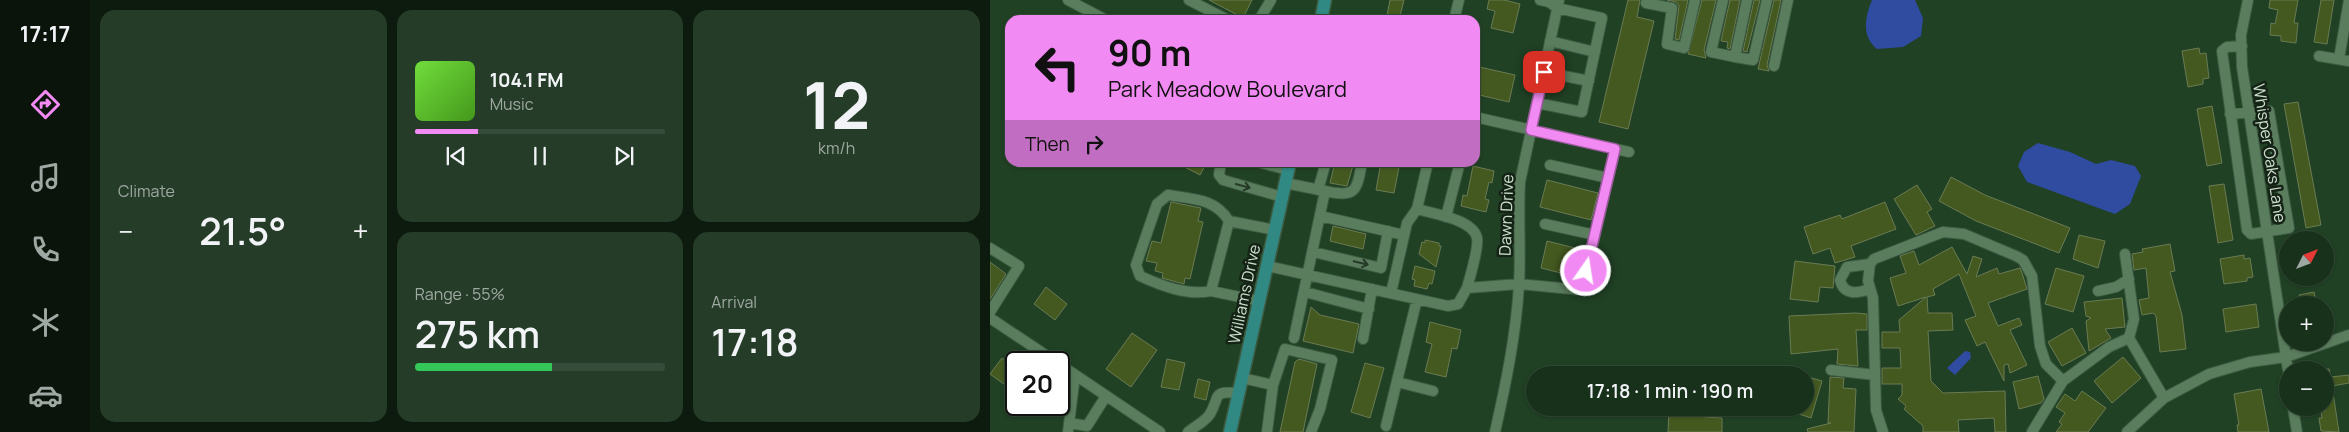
<!DOCTYPE html>
<meta charset="utf-8">
<style>
:root{--surface:#18311b;--page:#253d28;--text:#f1f3f6;--muted:#9fa9a3;--line:#364c3a;--accent:#f28af3}
body{margin:0;font-family:Manrope,sans-serif;background:var(--page);color:var(--text);height:100vh;display:flex;flex-direction:column;font-size:19px;white-space:nowrap}
*{box-sizing:border-box;margin:0}
p{font-size:16px;color:var(--muted)}
.icon{flex:none;width:28px;height:28px;fill:none;stroke:currentColor;stroke-width:2;stroke-linecap:round;stroke-linejoin:round}
.map{position:relative;flex:1;overflow:hidden}
.drawer{display:flex;flex-direction:column;gap:10px;padding:10px;background:#0d1b0f;width:900px}
.drawer>*{flex:none}
.top-card{position:absolute;left:15px;top:15px;width:475px;height:152px;border-radius:15px;box-shadow:0 1px 4px #0004,0 0 0 1px var(--line);background:#f28af3;color:#111;overflow:hidden}
.needle{width:32px;rotate:48deg}
.fabs{position:absolute;left:1289px;top:231px;display:grid;gap:10px}
.fabs a{display:grid;place-items:center;width:55px;height:55px;border-radius:50%;background:var(--surface);box-shadow:0 1px 4px #0004,0 0 0 1px var(--line);font-size:25px}
.speed{position:absolute;left:15px;top:351px;display:flex;gap:10px;font-size:25px;font-weight:700;text-align:center}
.speed>*{display:grid;place-content:center;width:65px;height:65px;border-radius:50%;background:var(--surface);box-shadow:0 1px 4px #0004,0 0 0 1px var(--line);line-height:1}
.speed .limit{border:2px solid #111;border-radius:8px;background:#fff;color:#111}
.pin{position:absolute;display:grid;place-items:center;width:42px;height:42px;color:#fff;margin:-21px;border-radius:10px;box-shadow:0 2px 8px #0006}
.me{position:absolute;width:55px;margin:-28px;rotate:13deg;stroke-linejoin:round;filter:drop-shadow(0 0 4px #0008)}
.turn{display:flex;align-items:center;gap:18px;height:105px;padding:0 20px;font-size:22px}
.turn .icon{width:65px;height:65px;stroke-width:2.5}
.turn b{display:block;font-size:35px;line-height:42px}
.then{display:flex;align-items:center;height:48px;padding:0 20px;background:#0003;gap:10px;font-size:19px}
.big{font-size:38px;font-weight:600;line-height:1.1}
.drawer .card{flex:1;display:flex;flex-direction:column;justify-content:center;gap:8px;min-width:0;padding:0 18px;border-radius:15px;background:var(--page)}
.drawer .dial{align-items:center;gap:0}
.dial b{font-size:65px;line-height:1}
.song{display:flex;align-items:center;gap:15px}
.cover{width:60px;height:60px;border-radius:8px;background:linear-gradient(135deg,hsl(100 70% 55%),hsl(100 70% 35%))}
.played{height:5px;border-radius:2px;background:linear-gradient(90deg,var(--accent) 25%,var(--line) 25%)}
.keys{display:flex;justify-content:space-around;direction:ltr}
.heat{display:flex;justify-content:space-between;align-items:center;font-size:28px;direction:ltr}
.charge{height:8px;border-radius:4px;background:linear-gradient(90deg,#34c759 55%,var(--line) 0)}
.drawer .tiles{flex:1;display:grid;gap:10px;grid-template-columns:repeat(3,1fr)}
.card:first-child{grid-row:span 2}
.trip{position:absolute;left:536px;top:366px;width:288px;height:50px;border-radius:25px;background:var(--surface);box-shadow:0 1px 4px #0004,0 0 0 1px var(--line);font-weight:600;line-height:50px;text-align:center}
main{display:flex;flex:1;min-height:0}
.tabs{display:flex;flex-direction:column;width:90px;justify-content:space-around;align-items:center;background:#0a140b;color:var(--muted)}
.tabs .icon{width:35px;height:35px}
.tabs .current{color:var(--accent)}
.tabs b{font-size:22px;color:var(--text)}
.map>svg:first-child{display:block}
.water{fill:#2f4ca1}
.building{fill:#445920;stroke:#6a7b53}
.lines{fill:none;stroke-linecap:round;stroke-linejoin:round}
.minor-casing{stroke:#3d5b42;stroke-width:12}
.major-casing{stroke:#3d5b42;stroke-width:15}
.minor{stroke:#5a7d5d;stroke-width:10}
.major{stroke:#318984;stroke-width:12}
.oneway{stroke:#263a28}
.route-casing{stroke:#9d5a9e;stroke-width:12}
.route{stroke:#f28af3;stroke-width:9}
.labels{text-anchor:middle;dominant-baseline:central;stroke-width:5;stroke-linejoin:round;paint-order:stroke}
.street-label{font-size:16px;fill:#cde0ce;stroke:#152316}
</style>
<main>
<nav class="tabs">
<b>17:17</b>
<svg class="icon current" aria-label="directions" viewBox="0 0 24 24"><path d="M12 3l9 9-9 9-9-9zM9 14v-3h6M13 9l2 2-2 2"/></svg>
<svg class="icon" aria-label="music" viewBox="0 0 24 24"><path d="M9 18V5l10-2v13"/><circle cx="6" cy="18" r="3"/><circle cx="16" cy="16" r="3"/></svg>
<svg class="icon" aria-label="phone" viewBox="0 0 24 24"><path d="M5 4h4l2 5-3 2q2 4 5 5l2-3 5 2v4C11 20 4 13 5 4z"/></svg>
<svg class="icon" aria-label="climate" viewBox="0 0 24 24"><path d="M12 3v18M4 7l16 10M4 17L20 7"/></svg>
<svg class="icon" aria-label="car" viewBox="0 0 24 24"><path d="M5 17H2v-5l4-1 3-4h7l3 4 3 1v5h-3M9 17h6M6 11h13"/><circle cx="7" cy="17" r="2"/><circle cx="17" cy="17" r="2"/></svg>
</nav>
<section class="drawer">
<div class="tiles">
<div class="card"><p>Climate</p>
<div class="heat"><a>−</a><b class="big">21.5°</b><a>+</a></div>
</div>
<div class="card">
<div class="song"><i class="cover"></i><div><b>104.1 FM</b><p>Music</p></div></div>
<div class="played"></div>
<div class="keys"><svg class="icon" aria-label="previous" viewBox="0 0 24 24"><path d="M18 5L8 12l10 7zM5 5v14"/></svg><svg class="icon" aria-label="pause" viewBox="0 0 24 24"><path d="M8 5v14M16 5v14"/></svg><svg class="icon" aria-label="next" viewBox="0 0 24 24"><path d="M6 5l10 7-10 7zM19 5v14"/></svg></div>
</div>
<div class="card dial"><b>12</b><p>km/h</p></div>
<div class="card"><p>Range · 55%</p><b class="big">275 km</b><div class="charge"></div></div>
<div class="card"><p>Arrival</p><b class="big">17:18</b></div>
</div>
</section>
<div class="map">
<svg width="1359" height="432" viewBox="0 0 1359 432">
<rect width="100%" height="100%" fill="#204124"/>
<path class="water" d="M882,0h43l8,18 -2,18 -18,11 -26,2c-16,-13 -12,-32 -5,-49z
M1048,143l32,9 26,12 15,-4 24,6 6,10 -11,28 -15,10 -88,-32 -9,-16 6,-14z
M975,351l5,1 1,6 -16,17 -8,-7z"/>
<path class="building" d="M219,0h43l-9,18z
M400,0h14l-5,20h-13z
M499,0h15l16,4 -7,29 -22,-5 4,-17 -8,-2z
M638,0h12l-3,17 17,4 -26,108 -29,-7z
M677,0h21l-9,40 -4,-1 4,-33 -3,-4z
M712,0h14l-12,50 2,8 -18,-4z
M740,0h10l-10,49 -3,-1 1,-6 -7,-1z
M764,0h6l-13,52 -4,-1z
M784,0h7l-14,65 2,6 -11,-2z
M1280,0h28l-4,23h4l-2,20 -15,-2v-5l-11,-1 1,-12 4,1 3,-14 -9,-2z
M1331,0h13l-7,44 -13,-2z
M1209,48l1,6 6,-1 3,25 -6,1v5l-15,3 -6,-36z
M485,66l40,9 -6,27 -34,-8z
M1308,102l23,123 -15,3 -22,-124z
M1222,106l10,57 -15,3 -10,-57z
M185,162h32l-7,13z
M345,162h19l-7,24 -17,-3z
M391,162h19l-6,31 -18,-3z
M483,166l21,5 -2,12 -3,-1 -4,17 4,1 -3,12 -25,-6 2,-11 4,1z
M961,177l34,18 85,33 -11,25 -83,-32 -37,-20z
M557,180l51,13 -7,27 -51,-13z
M1234,184l9,56 -15,3 -9,-57z
M927,185l15,24 -5,3 8,14 -19,9 -22,-36z
M181,202l30,6 -3,13 5,1 -13,57 -5,-1 -1,6 -22,-6 1,-5 -8,-2 2,-8 -11,-2 6,-20 9,2z
M895,202l11,27 -45,17 4,11 -20,6 -5,-15 -17,6 -9,-27 36,-12 2,4z
M343,226l33,8 -3,15 -33,-8z
M1089,235l26,6 -7,27 -25,-9z
M435,240l14,3v3h2l-5,21 -17,-13 3,-12 3,1z
M557,241l36,9 -6,27 -36,-9z
M1180,244l5,27 -5,1 12,43 4,34 -26,3 -4,-36 -3,-3 -11,2 -3,-15 10,-2 -3,-30 -12,2 -2,-16 11,-2 -1,-3z
M962,247l15,27 6,-18 9,3 -6,18 21,-9 2,6 21,-6 2,5 5,16 -39,14 10,23 21,-8 3,7 -12,5 17,35 -17,8 -2,-9 -4,1v16l-19,-39 -8,4 -12,-26 11,-4 -17,-42 -26,15 2,6 -8,2 1,16h24l1,17 -25,1 3,50 12,12 62,-2 1,41h-11l-1,-14 -36,2 1,12h-36v-6l-19,-17 2,-3 -8,-7 4,-4v-11h-20v-16h19l-1,-20h-18v-16h18l-1,-12 27,-23 -28,9 -8,-28 16,-5 -6,-17 14,-5 5,14z
M1254,255v4l6,-1 3,19 -6,1v3l-23,3 -4,-25z
M805,261l40,5 -2,22 -13,-1 -2,15 -28,-3z
M0,262l16,12 -16,25z
M425,266l20,5 -3,13 -3,-1 -2,6 -13,-3 1,-6 -3,-1z
M1066,268l28,8 -11,36 -28,-8z
M56,287l21,17 -12,16 -21,-16z
M1324,292l3,13h-16l-2,-10z
M1132,298l3,29 -20,2 6,9 -22,13 -3,-30 5,-3 -5,-2 -2,-14z
M1266,304l3,23 -33,5 -3,-23z
M321,307l9,8 39,9 -6,29 -50,-12z
M865,313l12,1v16h-11l2,36 -21,-2 1,-15 -47,5 -2,-38z
M440,322l31,8 -4,19 -5,-1 -6,29 -21,-5 7,-28 -6,-2z
M1082,328l14,25 -24,13 -14,-24z
M142,333l25,17 -26,37 -25,-18z
M1133,357l18,21 -29,25 -18,-22z
M12,358l14,11v7l-8,11 -18,-13z
M177,359l18,4 -6,27 -18,-3z
M309,359l18,5 -14,68h-23l15,-70z
M375,363l19,5 -14,50 -19,-6z
M1335,369h4l2,8 18,-2v8l-17,3 7,46 -18,-1 -2,-13h3l-1,-7h4z
M815,376l17,5 -11,37 -27,-9 1,-1h20z
M1048,376l6,23 -3,4 -22,6 -6,-27z
M840,377l14,1 -1,10 13,1 -2,43h-46l-1,-3 24,-6h-3z
M208,379l12,3 -4,18 -12,-3z
M1271,389l8,43h-31l-1,-7h2l-5,-31z
M1092,391l24,17 -18,24h-32l6,-8 -3,-2 6,-9 -9,-6 9,-13 10,7z
M24,405h39l-3,11 -36,-7z
M679,410l36,1v6l17,1v14h-54z"/>
<g class="lines">
<g class="minor-casing">
<path id="minor" d="M78,0l38,20
M199,0l39,20
M657,0l-1,3 26,5 -5,36 17,4 11,-48
M733,0l-12,52 24,5
M757,0l-12,57 18,3 14,-60
M1258,0l-7,35 1,32 46,303
M269,20l12,-20
M464,20l5,-20
M560,41l45,11
M1329,56l30,5
M1349,59l10,-59
M784,66l14,-66
M554,72l45,9
M547,103l45,9 20,-94 -45,-10 -8,-6 -9,-2
M1240,114l39,-3 20,117 -38,6 -4,-4 -25,-179 5,-4 15,-1
M485,117l154,35
M231,162l-2,13 4,5 59,17
M268,162l30,8
M560,165l58,13
M295,183l40,8 -31,147
M328,190l8,-28
M335,191c31,7 32,0 37,-29
M427,209c16,5 56,10 60,29 2,11 -7,38 -10,50
M330,216l84,19
M456,217l14,-55
M555,224l50,11
M0,248l29,18 -29,46
M323,252l68,16 7,-37
M1135,254l9,65 -5,19 35,60
M880,264l-23,3 -7,13c4,16 18,13 30,9
M277,266l181,40 10,-2 9,-16 52,-4 63,6 33,-141
M221,291c-23,5 -49,-5 -71,-15l-4,-11 21,-61 11,-9c24,4 47,3 61,26
M1108,291l18,-4 13,-8
M315,292l64,17
M401,293l16,-70 10,-14 11,-47
M269,301l-48,-10 18,-70 46,9
M0,318l66,44
M373,339l9,-50
M69,364l101,68
M841,370l44,5
M252,378l31,7
M407,382l36,9
M1303,408l4,24
M79,423l18,3 19,-30
M396,426l31,-127
M78,432l7,-57
M198,432c6,-5 18,-11 22,-18 11,-19 1,-23 29,-21
M277,432l6,-47 12,-36 47,11 -12,49 -9,23
M505,432c11,-49 21,-97 24,-147 2,-34 -1,-68 1,-103l39,-182
M893,432l-7,-22 -3,-112 -5,-17 2,-17 4,-5 69,-27 21,2 52,22 7,4 9,16 8,70 6,18 17,17
M1042,432l31,-51 46,-34 20,-9
M1137,432l37,-34 45,-24 41,-12 36,-5 63,-22"/>
</g>
<g class="major-casing">
<path id="major" d="M331,20l4,-20
M240,432l60,-270"/>
</g>
<use href="#minor" class="minor"/>
<use href="#major" class="major"/>
</g>
<defs><path id="oneway-shaft" d="M-6 0H5M1.5-3L5.5 0L1.5 3" fill="none" stroke-width="1.6" stroke-linecap="round" stroke-linejoin="round" transform="scale(1.25)"/></defs>
<g class="oneway">
<use href="#oneway-shaft" transform="translate(253 186) rotate(15)"/>
<use href="#oneway-shaft" transform="translate(371 263) rotate(13)"/>
</g>
<g class="lines">
<g class="route-casing">
<path id="route" d="M554,72l-13,58 84,19 -29,122"/>
</g>
<use href="#route" class="route"/>
</g>
<g class="labels">
<g class="street-label">
<text transform="translate(1280 153) rotate(81)">Whisper Oaks Lane</text>
<text transform="translate(516 215) rotate(-88)">Dawn Drive</text>
<text transform="translate(254 294) rotate(-78)">Williams Drive</text>
</g>
</g>
</svg>
<div class="fabs">
<a><svg class="needle" viewBox="-14 -14 28 28"><path d="M0-13l5 13h-10z" fill="#e53935"/><path d="M0 13l5-13h-10z" fill="#9fa9a3"/></svg></a>
<a>+</a>
<a>−</a>
</div>
<div class="speed"><div class="limit">20</div></div>
<div class="pin" style="left:554px;top:72px;background:#d93025"><svg class="icon" aria-label="arrive" viewBox="0 0 24 24"><path d="M6 21V4h12l-3 4 3 4H6"/></svg></div>
<svg class="me" style="left:596px;top:271px" viewBox="-20 -20 40 40"><circle r="17" fill="#f28af3" stroke="#fff" stroke-width="3"/><path d="M0-11L8 9 0 5-8 9z" fill="#fff"/></svg>
<div class="trip">17:18 · 1 min · 190 m</div>
<div class="top-card">
<div class="turn"><svg class="icon" aria-label="left" viewBox="0 0 24 24"><path d="M17 20v-9H6M10 6l-5 5 5 5"/></svg><div><b>90 m</b>Park Meadow Boulevard</div></div>
<div class="then">Then<svg class="icon" aria-label="right" viewBox="0 0 24 24"><path d="M7 20v-9h11M14 6l5 5-5 5"/></svg></div>
</div>
</div>
</main>
